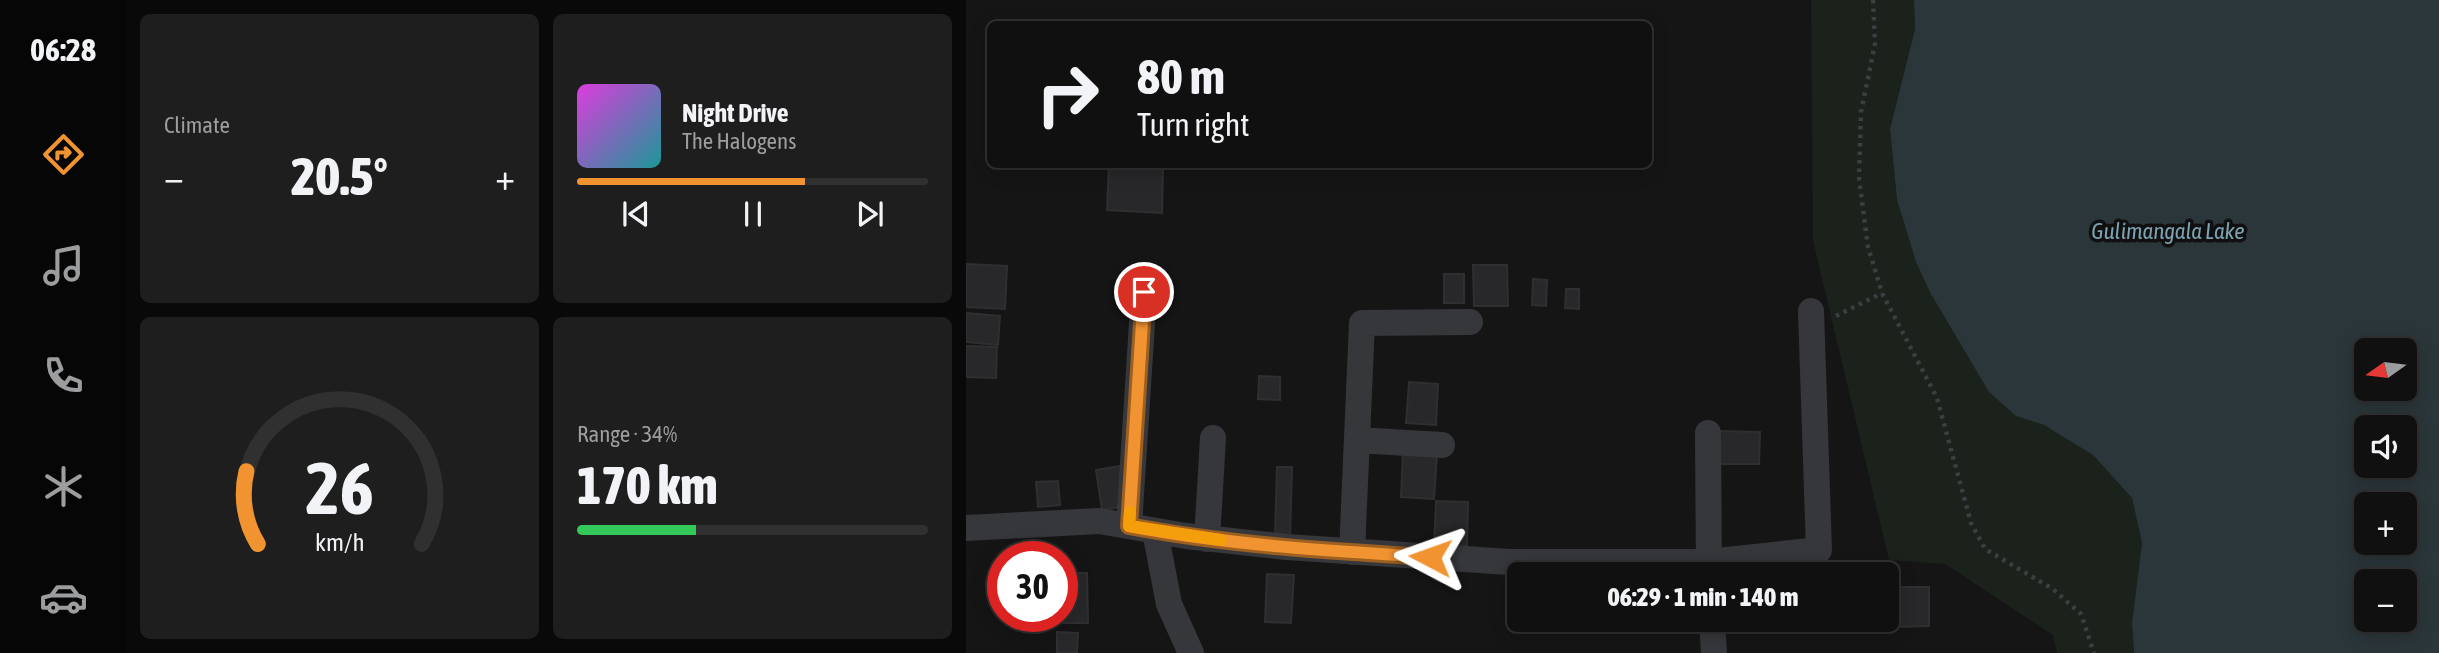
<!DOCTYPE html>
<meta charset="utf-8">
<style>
:root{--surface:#101010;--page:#1e1e1e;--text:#f1f3f6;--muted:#9c9d9f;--line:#303030;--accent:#f29331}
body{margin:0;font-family:"Asap Condensed",sans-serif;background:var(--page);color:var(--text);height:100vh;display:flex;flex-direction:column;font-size:26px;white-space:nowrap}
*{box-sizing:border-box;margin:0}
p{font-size:23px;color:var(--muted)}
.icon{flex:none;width:38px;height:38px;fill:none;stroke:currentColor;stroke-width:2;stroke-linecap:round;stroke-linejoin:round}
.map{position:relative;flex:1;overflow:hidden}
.panel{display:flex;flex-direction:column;gap:14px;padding:14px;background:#090909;width:840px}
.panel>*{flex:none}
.guide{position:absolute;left:21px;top:21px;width:665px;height:147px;border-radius:10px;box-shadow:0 4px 18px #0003,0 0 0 2px var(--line);background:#101010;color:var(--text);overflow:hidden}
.needle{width:46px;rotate:256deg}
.fabs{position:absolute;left:1388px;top:338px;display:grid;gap:14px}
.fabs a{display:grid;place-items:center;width:63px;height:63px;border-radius:10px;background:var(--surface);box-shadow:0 4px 18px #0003,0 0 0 2px var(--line);font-size:35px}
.speed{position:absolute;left:21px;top:541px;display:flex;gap:14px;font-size:35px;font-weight:700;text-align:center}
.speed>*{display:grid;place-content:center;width:91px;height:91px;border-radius:50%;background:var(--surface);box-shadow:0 4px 18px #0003,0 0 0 2px var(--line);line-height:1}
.speed .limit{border:10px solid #d22;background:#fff;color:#111}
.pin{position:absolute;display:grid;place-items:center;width:60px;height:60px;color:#fff;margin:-30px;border:4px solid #fff;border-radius:50%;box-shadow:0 2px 7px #0007}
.me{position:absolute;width:77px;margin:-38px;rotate:274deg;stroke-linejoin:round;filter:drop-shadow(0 0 5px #0008)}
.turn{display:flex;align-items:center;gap:24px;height:147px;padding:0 35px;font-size:32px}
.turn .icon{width:91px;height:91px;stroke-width:2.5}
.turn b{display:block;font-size:49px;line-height:60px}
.big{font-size:52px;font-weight:800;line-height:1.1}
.panel .widget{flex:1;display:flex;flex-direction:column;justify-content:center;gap:10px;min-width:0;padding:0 24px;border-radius:10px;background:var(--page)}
.panel .dial{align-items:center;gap:0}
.dial svg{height:182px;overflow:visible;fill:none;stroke:var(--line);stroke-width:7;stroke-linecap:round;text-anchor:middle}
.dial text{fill:var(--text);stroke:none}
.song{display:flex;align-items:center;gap:21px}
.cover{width:84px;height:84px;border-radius:10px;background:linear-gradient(135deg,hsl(300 70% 55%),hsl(180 70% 35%))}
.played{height:7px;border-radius:4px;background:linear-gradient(90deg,var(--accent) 65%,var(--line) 65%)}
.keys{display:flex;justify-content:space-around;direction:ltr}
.heat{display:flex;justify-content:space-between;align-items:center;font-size:38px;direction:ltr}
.charge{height:10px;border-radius:5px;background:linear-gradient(90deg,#34c759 34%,var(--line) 0)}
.panel .tiles{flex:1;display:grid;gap:14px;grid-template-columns:repeat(2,1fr)}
.trip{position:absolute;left:541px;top:562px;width:392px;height:70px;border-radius:10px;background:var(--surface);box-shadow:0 4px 18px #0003,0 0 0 2px var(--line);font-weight:800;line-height:70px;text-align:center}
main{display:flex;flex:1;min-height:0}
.menu{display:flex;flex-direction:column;width:126px;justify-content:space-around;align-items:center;background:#060606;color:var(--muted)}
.menu .icon{width:49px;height:49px}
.menu .active{color:var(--accent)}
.menu b{font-size:32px;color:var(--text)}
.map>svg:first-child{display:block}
.green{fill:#1b211b}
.water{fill:#2b363a;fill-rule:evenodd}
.building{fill:#28282a;stroke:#2f2f32;stroke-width:2}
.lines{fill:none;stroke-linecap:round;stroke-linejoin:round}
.path{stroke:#3c3f42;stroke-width:4.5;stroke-dasharray:3.5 5;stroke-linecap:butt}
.minor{stroke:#36373b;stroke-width:26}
.route-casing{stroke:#9d6020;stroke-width:18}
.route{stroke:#f29331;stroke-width:12}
.slow{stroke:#f59e0b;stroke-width:12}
.labels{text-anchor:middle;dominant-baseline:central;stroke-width:7;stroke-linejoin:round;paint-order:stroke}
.water-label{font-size:23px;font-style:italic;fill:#7da2b2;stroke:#101011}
</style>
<main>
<nav class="menu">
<b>06:28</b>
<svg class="icon active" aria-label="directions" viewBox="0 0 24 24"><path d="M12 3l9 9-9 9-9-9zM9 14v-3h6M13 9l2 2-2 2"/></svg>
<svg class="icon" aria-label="music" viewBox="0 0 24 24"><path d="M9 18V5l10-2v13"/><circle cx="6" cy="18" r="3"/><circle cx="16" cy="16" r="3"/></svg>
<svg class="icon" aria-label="phone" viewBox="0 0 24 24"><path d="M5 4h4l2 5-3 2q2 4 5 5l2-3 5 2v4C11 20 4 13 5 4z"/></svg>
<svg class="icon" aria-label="climate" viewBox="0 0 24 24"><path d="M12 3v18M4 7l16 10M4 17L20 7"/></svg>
<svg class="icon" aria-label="car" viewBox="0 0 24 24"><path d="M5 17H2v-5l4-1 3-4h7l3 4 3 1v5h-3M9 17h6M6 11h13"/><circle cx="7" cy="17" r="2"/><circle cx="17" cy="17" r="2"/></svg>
</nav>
<section class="panel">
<div class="tiles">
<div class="widget"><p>Climate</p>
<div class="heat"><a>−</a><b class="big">20.5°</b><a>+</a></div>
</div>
<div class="widget">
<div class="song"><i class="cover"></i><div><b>Night Drive</b><p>The Halogens</p></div></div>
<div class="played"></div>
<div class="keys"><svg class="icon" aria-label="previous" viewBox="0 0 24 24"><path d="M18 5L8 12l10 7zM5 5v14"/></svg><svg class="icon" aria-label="pause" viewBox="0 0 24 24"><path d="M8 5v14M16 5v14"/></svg><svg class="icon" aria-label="next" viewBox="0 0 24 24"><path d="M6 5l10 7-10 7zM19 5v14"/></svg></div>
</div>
<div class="widget dial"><svg viewBox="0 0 100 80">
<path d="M14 69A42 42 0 1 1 86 69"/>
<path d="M14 69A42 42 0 0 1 9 37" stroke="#f29331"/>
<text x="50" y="56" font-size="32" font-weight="700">26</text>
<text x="50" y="72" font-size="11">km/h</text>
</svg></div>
<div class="widget"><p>Range · 34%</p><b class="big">170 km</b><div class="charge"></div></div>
</div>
</section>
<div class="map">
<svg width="1473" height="653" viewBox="0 0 1473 653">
<rect width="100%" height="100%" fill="#151516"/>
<path class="green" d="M845,0h103l1,29 -25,100 7,71 19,62 32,60 68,94 28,9 49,30 39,43 10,45 -10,80 2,30h-77l-4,-18 -108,-71 -56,-4 -76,-319z"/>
<path class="water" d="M948,0h525v653h-305l-2,-30 10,-80 -10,-45 -39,-43 -49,-30 -28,-9 -27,-24 -58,-98 -15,-32 -19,-62 -7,-71 25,-100zM1400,350h38v38h-38zM1400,427h38v39h-38zM1400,504h38v38h-38zM1400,581h38v39h-38z"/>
<path class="building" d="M143,164l54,2 -1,47 -55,-3z
M0,264l41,2 -2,43 -39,-2z
M507,265h34l1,41h-34z
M478,274h20v29h-20z
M567,279l14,1 -1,26 -14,-1z
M600,289h13v20l-14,-1z
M0,313l34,3 -2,29 -32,-3z
M0,346l31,1 -1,31 -30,-1z
M293,376l21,1v23l-22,-1z
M443,382l29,2 -2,41 -30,-2z
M749,431l45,1 -1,32h-44z
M437,451l34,3 -3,45 -33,-2z
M154,466l6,40 -24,4 -6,-40z
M311,467h15l-2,71h-15z
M92,481l2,24 -22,2 -2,-25z
M470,501l32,1 -1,44 -33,-1z
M96,573h25l1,50h-29l-1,-7h4z
M301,574l27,1 -3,48 -26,-1z
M927,587h36v39l-35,1z
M91,632l21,1 -1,20h-20z"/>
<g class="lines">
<path class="path" d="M907,0l2,44 -14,68 -2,66 9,69 14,46 55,105 34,125 14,26 68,40 28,25 13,39
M870,316l46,-23"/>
<path class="minor" d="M742,433l1,141
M391,440l85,5
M163,526l15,-234
M0,528l133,-7 87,15 101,11 222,15h199l111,-12 -8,-239
M189,531l14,73 22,49
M241,539l6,-101
M386,552l10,-229 108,-1
M746,620l2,33"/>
</g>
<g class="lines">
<g class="route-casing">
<path id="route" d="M178,292l-15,234c100,19 200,25 301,31"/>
</g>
<use href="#route" class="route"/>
<path class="slow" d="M164,512l-1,14 92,14"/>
</g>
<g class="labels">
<g class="water-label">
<text x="1202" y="231">Gulimangala Lake</text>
</g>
</g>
</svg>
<div class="fabs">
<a><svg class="needle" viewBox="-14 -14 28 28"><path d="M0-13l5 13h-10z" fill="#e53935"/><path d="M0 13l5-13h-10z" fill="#9c9d9f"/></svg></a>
<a><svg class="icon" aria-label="sound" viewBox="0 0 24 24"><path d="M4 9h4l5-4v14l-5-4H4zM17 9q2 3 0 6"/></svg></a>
<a>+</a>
<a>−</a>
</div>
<div class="speed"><div class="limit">30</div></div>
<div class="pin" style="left:178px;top:292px;background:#d93025"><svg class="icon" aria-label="arrive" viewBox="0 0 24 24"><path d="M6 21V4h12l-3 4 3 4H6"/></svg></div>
<svg class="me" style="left:464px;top:557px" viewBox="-20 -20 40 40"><path d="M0-17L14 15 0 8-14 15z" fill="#f29331" stroke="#fff" stroke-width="4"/></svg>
<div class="trip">06:29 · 1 min · 140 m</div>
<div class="guide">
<div class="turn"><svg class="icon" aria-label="right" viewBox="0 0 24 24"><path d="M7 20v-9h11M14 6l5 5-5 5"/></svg><div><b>80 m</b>Turn right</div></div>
</div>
</div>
</main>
